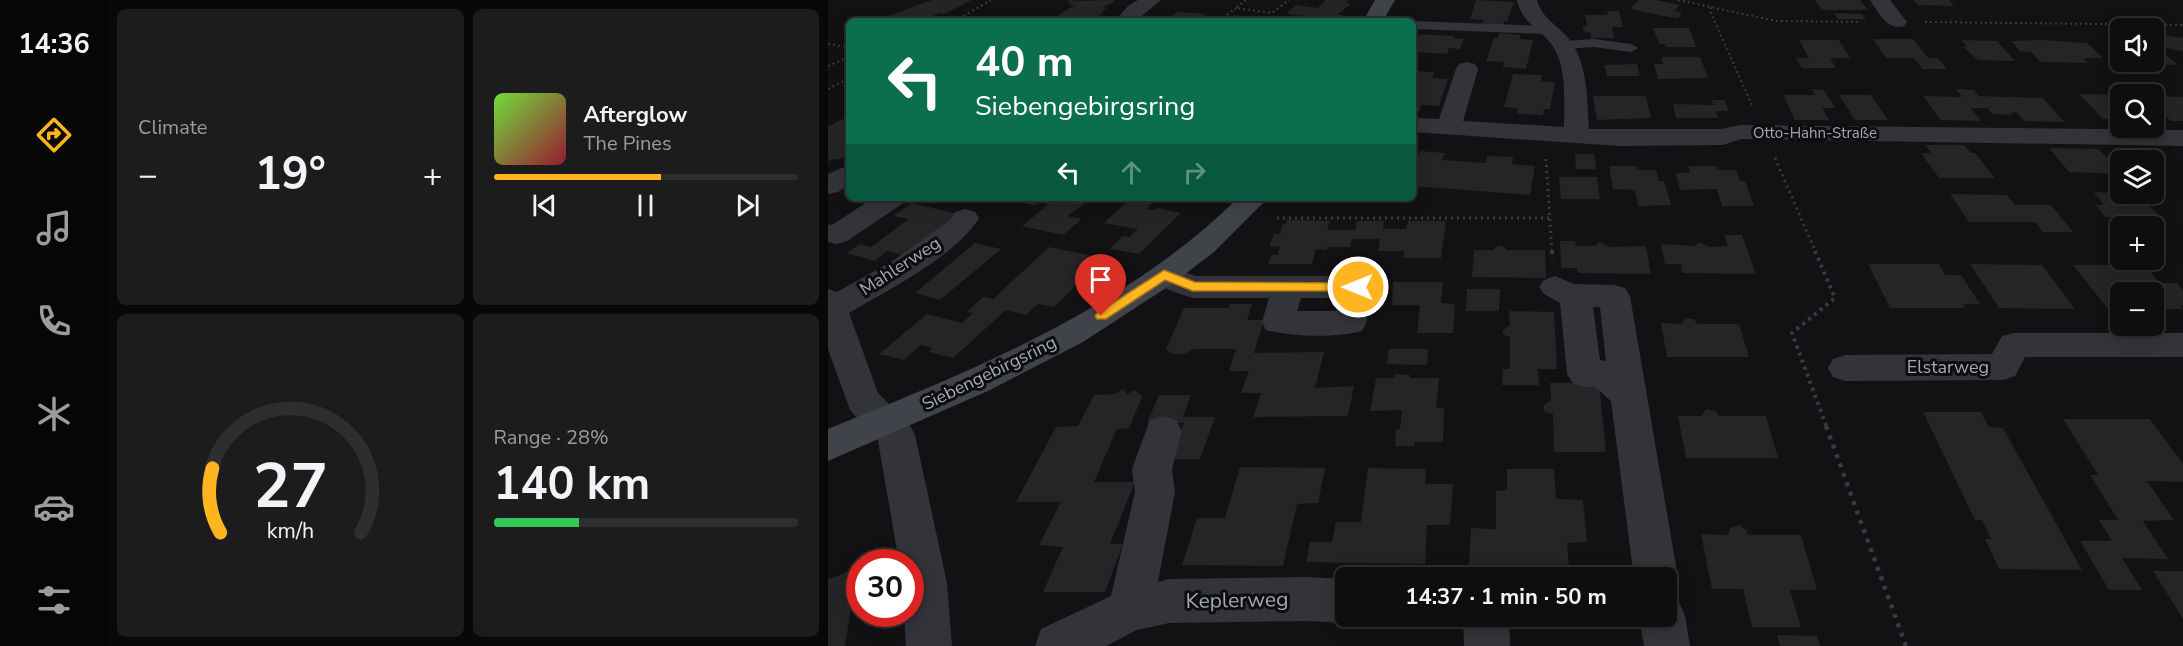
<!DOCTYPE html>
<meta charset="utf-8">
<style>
:root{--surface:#0e0e0f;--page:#1c1c1d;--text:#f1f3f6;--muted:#9b9c9e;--line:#2e2e2f;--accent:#ffb51f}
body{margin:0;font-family:"Nunito Sans",sans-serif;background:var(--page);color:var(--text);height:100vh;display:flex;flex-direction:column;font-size:22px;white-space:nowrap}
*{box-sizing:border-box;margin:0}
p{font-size:20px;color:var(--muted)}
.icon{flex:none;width:33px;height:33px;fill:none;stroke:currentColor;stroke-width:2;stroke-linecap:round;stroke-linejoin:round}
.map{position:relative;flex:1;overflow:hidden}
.sheet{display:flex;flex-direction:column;gap:9px;padding:9px;background:#080808;width:720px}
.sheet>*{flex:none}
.hud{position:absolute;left:18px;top:18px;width:570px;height:183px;border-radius:9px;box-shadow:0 3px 15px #0003,0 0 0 2px var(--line);background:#0b6e4f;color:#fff;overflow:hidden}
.fabs{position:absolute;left:1282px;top:18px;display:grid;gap:12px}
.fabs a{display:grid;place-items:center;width:54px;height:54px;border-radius:9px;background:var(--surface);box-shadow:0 3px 15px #0003,0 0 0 2px var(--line);font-size:30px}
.speed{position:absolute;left:18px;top:549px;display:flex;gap:12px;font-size:30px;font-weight:700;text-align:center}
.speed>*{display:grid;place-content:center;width:78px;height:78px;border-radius:50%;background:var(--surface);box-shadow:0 3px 15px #0003,0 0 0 2px var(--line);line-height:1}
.speed .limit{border:9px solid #d22;background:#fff;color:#111}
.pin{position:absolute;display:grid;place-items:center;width:51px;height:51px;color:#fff;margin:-62px -26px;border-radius:50% 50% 50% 0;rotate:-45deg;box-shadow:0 0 6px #0007}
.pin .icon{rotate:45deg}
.me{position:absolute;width:66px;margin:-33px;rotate:270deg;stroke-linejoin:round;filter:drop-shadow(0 0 4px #0008)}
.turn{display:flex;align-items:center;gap:21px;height:126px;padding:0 30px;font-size:27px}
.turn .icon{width:78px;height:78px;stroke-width:2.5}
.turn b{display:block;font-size:42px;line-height:51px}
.lanes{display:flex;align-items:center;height:57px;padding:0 30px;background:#0003;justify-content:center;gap:30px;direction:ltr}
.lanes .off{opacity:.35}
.big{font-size:45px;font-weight:700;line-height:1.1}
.sheet .tile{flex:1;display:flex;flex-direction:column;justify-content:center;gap:9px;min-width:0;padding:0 21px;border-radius:9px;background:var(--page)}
.sheet .dial{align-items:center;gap:0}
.dial svg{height:156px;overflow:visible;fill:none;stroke:var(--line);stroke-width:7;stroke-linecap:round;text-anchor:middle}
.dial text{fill:var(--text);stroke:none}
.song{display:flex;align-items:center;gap:18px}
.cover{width:72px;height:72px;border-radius:9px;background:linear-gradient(135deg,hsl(100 70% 55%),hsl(350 70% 35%))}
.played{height:6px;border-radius:3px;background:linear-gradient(90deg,var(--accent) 55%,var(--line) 55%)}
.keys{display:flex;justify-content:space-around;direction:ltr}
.heat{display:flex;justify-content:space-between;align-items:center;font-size:33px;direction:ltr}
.charge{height:9px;border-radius:4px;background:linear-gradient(90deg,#34c759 28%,var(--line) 0)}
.sheet .tiles{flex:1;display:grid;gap:9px;grid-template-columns:repeat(2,1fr)}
.trip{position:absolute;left:507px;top:567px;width:342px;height:60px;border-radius:9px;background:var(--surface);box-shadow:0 3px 15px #0003,0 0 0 2px var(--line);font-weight:700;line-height:60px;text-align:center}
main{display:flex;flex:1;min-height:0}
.tab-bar{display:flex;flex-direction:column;width:108px;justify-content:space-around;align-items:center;background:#060606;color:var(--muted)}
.tab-bar .icon{width:42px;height:42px}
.tab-bar .on{color:var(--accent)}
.tab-bar b{font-size:27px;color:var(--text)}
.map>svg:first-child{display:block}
.building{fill:#252528}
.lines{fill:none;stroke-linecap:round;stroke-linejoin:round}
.path-far3{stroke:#393b40;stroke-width:2;stroke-dasharray:2 3;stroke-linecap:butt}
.path-far2{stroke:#393b40;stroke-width:3;stroke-dasharray:2 4;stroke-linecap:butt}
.path-far1{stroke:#393b40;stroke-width:4;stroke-dasharray:3 4.5;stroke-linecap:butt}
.path{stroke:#393b40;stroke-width:4.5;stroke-dasharray:4 6;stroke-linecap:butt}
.lane{fill:#333439;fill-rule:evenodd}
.street{fill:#333439;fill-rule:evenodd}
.secondary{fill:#404349;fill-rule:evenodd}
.route{fill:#ffb51f;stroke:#a67614;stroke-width:1.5}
.labels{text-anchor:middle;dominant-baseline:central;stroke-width:6;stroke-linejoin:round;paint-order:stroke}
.far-street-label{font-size:15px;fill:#a2a8b5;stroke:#0d0d0f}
.street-label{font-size:18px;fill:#a2a8b5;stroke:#0d0d0f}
.near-street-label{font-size:21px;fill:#a2a8b5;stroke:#0d0d0f}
</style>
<main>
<nav class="tab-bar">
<b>14:36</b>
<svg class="icon on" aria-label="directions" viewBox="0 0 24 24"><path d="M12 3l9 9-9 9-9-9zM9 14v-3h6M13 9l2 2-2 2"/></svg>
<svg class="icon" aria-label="music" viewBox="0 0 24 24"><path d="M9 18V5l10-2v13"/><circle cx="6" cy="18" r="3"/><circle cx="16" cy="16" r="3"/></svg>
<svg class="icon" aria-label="phone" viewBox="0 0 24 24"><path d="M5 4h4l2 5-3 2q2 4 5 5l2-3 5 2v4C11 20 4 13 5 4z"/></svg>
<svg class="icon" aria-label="climate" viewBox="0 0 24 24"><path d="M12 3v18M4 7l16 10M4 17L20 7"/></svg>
<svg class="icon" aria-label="car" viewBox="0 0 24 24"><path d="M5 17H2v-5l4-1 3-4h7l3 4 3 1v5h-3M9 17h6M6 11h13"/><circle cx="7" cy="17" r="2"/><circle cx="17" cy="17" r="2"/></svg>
<svg class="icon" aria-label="filters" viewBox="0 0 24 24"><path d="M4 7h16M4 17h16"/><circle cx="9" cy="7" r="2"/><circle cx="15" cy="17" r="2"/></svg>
</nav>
<section class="sheet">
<div class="tiles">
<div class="tile"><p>Climate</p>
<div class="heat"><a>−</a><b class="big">19°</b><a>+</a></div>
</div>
<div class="tile">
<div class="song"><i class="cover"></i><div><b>Afterglow</b><p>The Pines</p></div></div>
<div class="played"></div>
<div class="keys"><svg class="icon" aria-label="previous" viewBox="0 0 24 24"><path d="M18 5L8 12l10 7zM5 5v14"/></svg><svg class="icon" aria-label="pause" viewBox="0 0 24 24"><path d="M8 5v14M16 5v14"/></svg><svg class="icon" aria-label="next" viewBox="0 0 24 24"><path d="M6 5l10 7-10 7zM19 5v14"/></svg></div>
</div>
<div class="tile dial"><svg viewBox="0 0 100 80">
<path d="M14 69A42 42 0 1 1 86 69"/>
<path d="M14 69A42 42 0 0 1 10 36" stroke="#ffb51f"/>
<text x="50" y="56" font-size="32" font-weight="700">27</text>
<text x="50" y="72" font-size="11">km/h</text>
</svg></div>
<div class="tile"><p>Range · 28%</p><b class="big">140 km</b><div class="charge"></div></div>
</div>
</section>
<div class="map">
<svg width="1355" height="646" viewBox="0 0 1355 646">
<rect width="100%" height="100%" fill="#121214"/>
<path class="building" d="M104,0h40l-28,14 -5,-1 -15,8h-50z
M242,0l5,1 40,-1 -1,2 -12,5 5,1 -5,3 2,2 -6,2 6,1 -8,5h-47l26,-16h-7l3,-2 -4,-1z
M498,0h23l-4,3 6,1 -14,11h6l-6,6h-27l4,-4 -28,-3 10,-9 22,3z
M648,0l38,2 -7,20 -3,-1 -1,5 -21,-1 2,-5 -14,-1z
M811,0h17l24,5 -6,6 8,2 -4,5 -10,-1 -38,-8z
M987,0h45l8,10h-47z
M1085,0h36l5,6 -36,-1z
M779,11h12l4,16h-11l2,11h-23v-5l-8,-2v-4l4,-2 -2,-10h23z
M350,12l28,2 -2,2 10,1 -5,4h-44z
M1006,13l28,1 4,5h-28z
M406,15l34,5v1h-42z
M825,28h36l7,19h-30l-1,-3h-6z
M671,33l22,2 -2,4 14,1 -7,29 -23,-2 1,-5 -18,-1 8,-23h4z
M585,34l41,2 -1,2 11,1 -4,10 -11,-1 -2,6 -34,-2z
M1326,34l29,4v13l-14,-2z
M1045,39h40l15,19h10l9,11h-24l-9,-11h-28z
M971,40h40l11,18h-20l6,10h-34l-6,-10h13z
M1133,40l36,1 18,20 -37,-1 -15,-13h4z
M1213,40l46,3 16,15h-20l5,5 -47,-1 -10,-10 -11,-1 -9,-10z
M1326,50h6l18,15 -46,-1 -2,-2h24z
M833,57h39l8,21 -50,1 -4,-15h9z
M809,64l3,12h-33l-3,-11z
M585,71l22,1 -3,6 16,1 -9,27 -18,-1 -2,7h-6z
M685,74l29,1 -1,6 14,1 -5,27h-6l-1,6 -26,-1 1,-6 -14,-1z
M984,89l12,1 11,18h-13l7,12h-34l-12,-25h32z
M1128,89l18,1 4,6 65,2 21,24 -40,-1 -7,-8 -6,-1 2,3 -21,-1 -5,-6h-16l10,13 -40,-1 -18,-24 39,1z
M1251,94l42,1v25l-18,-1z
M1011,95h32l17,25h-33z
M765,96h53l5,22 -54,2z
M1328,96l27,1v24h-12l-14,-13h-3v-6h9z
M883,100h13l5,11h-13l2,7h-42l-3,-14 41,1z
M14,119l7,1v29l-2,1 2,4 -11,6 -5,-1 -5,3v-35z
M1097,145h39l7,8h4l20,25h-56l-18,-25h10z
M1221,148l50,1 7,8 21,1 2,2h-8v14l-52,-2z
M592,151l25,2 -3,7 44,3 1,-7 26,1 -1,7 23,2 -5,29 -117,-9v-28h5z
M747,154h19l2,15h-20z
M781,166h27l1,4h19l3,11h5l7,24 -33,1 -3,-16 -22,-1z
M860,166h28l1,4h19l4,11h5l9,25h-32l-5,-17 -37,1 -4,-17h14z
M731,177h38l3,22h-39z
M1266,192l45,2 26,29 -47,-1 -4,-5h-9l-9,-12h8z
M1122,194l57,1 8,10h36l22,27h-30l-8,-10h-66z
M195,198h69l-25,18 15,3 -19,16 -41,-9 27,-22 -10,-2 -4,3 -17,-3z
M303,198h26l-11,11 10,1 2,-2 23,5 -42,41 -29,-5 13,-13 6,1 9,-8 -34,-6z
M84,203l46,11 -55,41 -16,-4 -12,10 -29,-8 14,-9 11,3 38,-28 -16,-3z
M459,220l43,1 -3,9h28l2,-9h27l-1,8h23l2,-8h38l-5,37h-38l1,-7h-26l2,-12h-28l-2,8h-23v3l-11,-1 -4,15h-44l4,-9h5l3,-8 -11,-1 5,-12h6l3,-10h3z
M896,235h18l14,39 -74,-1 -1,-9h-16l-4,-20 34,2 4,-4 10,5 19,-1z
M732,241h15l1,5h19l4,-4 10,5 37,-1 5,28 -73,-1 -1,-5h-16z
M147,243l26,6 -61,51 -25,-7z
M670,245l6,2 3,3h38l1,28 -74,-1 2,-27h19z
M221,247l54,11 -49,49 -16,-3 -12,11 -20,-5 -53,48 -24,-6 4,-4 -12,-3 -17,15 -25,-6 48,-40 35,9 11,-10 -6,-1 16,-15 10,2z
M1040,264h71l6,11h16l19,29h-17l2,4h-75z
M1142,264l72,1 33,44 -76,-1z
M1245,265h72l15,18h17l6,7v15h-3l3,4h-29v-17h-33v17h-13z
M565,282h50l-2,21 14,1 -2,29h-36l3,-28h-28z
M639,289h33l-1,22h-33z
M402,304h22l-5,16h17l-10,33 70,-1 -9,36 39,-2 -6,30 -95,1 8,-24h-20l8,-22h-20l7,-22h-43l-8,5h-13l-6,-5 18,-41h44z
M681,311l45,1 3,57h-19l1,16h-37l1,-16h7v-32l-6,-2 -2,-5 8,-4z
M857,318l9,1 3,5h42l10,33h-82l-6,-34 21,1z
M561,349h39l-1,16 -40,-1z
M567,374l15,1 -1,3h30l-3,30h8l-1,34h-28l-1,4h-19l1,-17h4l2,-19 -32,1 6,-33h19z
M722,383h49l7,69h-52l-1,-38 -8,-2 -2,-6 8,-6z
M295,389l4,5 8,-4 5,5h3l-14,33 -12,1 -23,53h41l-25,62h13l-18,48h-62l20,-45 -24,-2 22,-43h-45l40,-75 22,-1 16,-31 20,-1z
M331,395h32l-8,22h32l-15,42h-30l14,-36h-37z
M878,409l9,2 4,5h47l12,42h-92l-8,-42h24z
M1095,412h58l8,15 14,1 79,142 -83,-1 -14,-30h6l-9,-19h-7z
M1235,419h87l33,45v18l-36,-1 27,39 -31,1 25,38 -46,-1 20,32h-33l-29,-49h32l-13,-21h19l-28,-45h8z
M412,467l85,1 -7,35 -21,1 -14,62 -101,-1 15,-47h28z
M540,468l58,1 -1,15h28l-3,41h-23l-2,39 -119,-2 4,-20h22l4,-20h25z
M679,469h47l2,30 27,1 4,42 -20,1 2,24h-100l2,-39 25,1v-38l11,-1z
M911,525l7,5 2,5h53l16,55h-27l11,37h-49l-9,-38h-31l-11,-55 27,1 2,-7z
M29,569l-12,77h-17v-67z
M1325,571h30v48z
M949,635l40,1 3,10h-40z"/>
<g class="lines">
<path class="path-far3" d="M418,0l-10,8 36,5 17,-13
M850,0l98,21 85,1
M883,7l-1,4 42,94
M127,21l36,-21
M391,21l17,-13
M1097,22l258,3
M0,44l21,3
M0,66l14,-6 7,-7
M0,89l21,-11"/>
<path class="path-far2" d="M947,158l41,95
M718,159l6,94
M449,218h272"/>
<path class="path-far1" d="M724,251v8
M987,251l20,47 -43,35 35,95"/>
<path class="path" d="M998,426l80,220"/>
<path class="lane" d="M585,21l132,5 7,4 -7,4 -132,-5z
M766,39l37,5 7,4 -7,4 -37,-5 -30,2 -7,-4 7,-4z"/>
<path class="street" d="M310,0h23l-25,21h-21l13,-15z
M689,0h20c5,19 20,24 32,39 19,25 18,59 20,90h133l18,-4 443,5v16l-442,-7 -18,6 -103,1 -207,-14v-14l26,1 17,-50 3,-5 8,-2 8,2 3,5 -15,52 101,6c0,-25 3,-57 -10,-79 -12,-20 -31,-22 -37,-48z
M1042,0h20l17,22 -3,4c-17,5 -25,-13 -34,-26z
M21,165v20l-11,7 -10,2v-20z
M45,198h33l-4,6 -55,37 -10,3 -9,-2v-18l4,1z
M137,209l10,3 4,6c-22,37 -92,73 -130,95l29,80 31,31 6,11 32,148 5,63h-46l-2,-32h6v-52h-11l-21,-121 -28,-31 -22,-61v-60l9,3 57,-32 56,-40 5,-8z
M336,265l32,11h162l11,4 5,7 -8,36 -4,8c-24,7 -72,6 -96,-1l-4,-8 7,-24h-76c-15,-5 -36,-10 -44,-23l4,-7zM473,298h39l-4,13h-39z
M727,276l19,8 40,1 11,3 5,8 48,282 -6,15 -6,2v-17h-32l-23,-177 -16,-14h-10l-12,-4 -6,-9 -7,-71 -16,-9 -5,-7 5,-7zM765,307h7l6,54 -6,-1z
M1186,333h169v24h-158l-10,19 -12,4 -158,1 -12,-4 -5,-9 5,-9 12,-4 147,-1 10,-18z
M335,416l13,4 6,11 -10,38 3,23 -17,90 11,-3 137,-2 40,2v37h15l-15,7 -40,-2 -137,2 -32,7 -31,16h-71l6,-17 70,-33 24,-104 -3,-23 18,-49z
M838,596l12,4 7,16 5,30h-46l-5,-30h27z
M635,616h46l1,30h-46z"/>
<path class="secondary" d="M547,0h20l-12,21h-20z
M410,198h30l-54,54 -42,32 -89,58 -95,49 -160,70v-32c144,-58 297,-120 410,-231z"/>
</g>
<path class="route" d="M336,270l31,12 163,1 6,4 -6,4h-165l-28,-11 -59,39h-9l-2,-3 2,-3z"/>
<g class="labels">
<g class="far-street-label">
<text x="987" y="133">Otto-Hahn-Straße</text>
</g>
<g class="street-label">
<text transform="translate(72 266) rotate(-33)">Mahlerweg</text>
<text x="1120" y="367">Elstarweg</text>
<text transform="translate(161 373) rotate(-26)">Siebengebirgsring</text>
</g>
<g class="near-street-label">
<text transform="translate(409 600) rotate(-1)">Keplerweg</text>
</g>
</g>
</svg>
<div class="fabs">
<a><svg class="icon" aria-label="sound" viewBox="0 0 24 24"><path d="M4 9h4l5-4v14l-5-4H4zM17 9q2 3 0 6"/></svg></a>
<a><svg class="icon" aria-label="search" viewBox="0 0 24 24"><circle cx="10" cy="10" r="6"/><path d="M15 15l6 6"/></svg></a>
<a><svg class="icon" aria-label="layers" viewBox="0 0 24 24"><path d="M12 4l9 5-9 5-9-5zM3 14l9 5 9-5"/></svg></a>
<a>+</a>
<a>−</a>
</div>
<div class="speed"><div class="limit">30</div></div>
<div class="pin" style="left:273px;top:316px;background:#d93025"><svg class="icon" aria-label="arrive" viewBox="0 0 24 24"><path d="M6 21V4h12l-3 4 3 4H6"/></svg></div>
<svg class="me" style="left:530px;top:287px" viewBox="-20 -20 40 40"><circle r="17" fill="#ffb51f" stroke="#fff" stroke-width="3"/><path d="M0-11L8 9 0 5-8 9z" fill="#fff"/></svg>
<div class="trip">14:37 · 1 min · 50 m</div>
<div class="hud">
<div class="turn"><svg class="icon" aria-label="left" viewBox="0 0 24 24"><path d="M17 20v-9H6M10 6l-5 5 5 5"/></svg><div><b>40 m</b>Siebengebirgsring</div></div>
<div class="lanes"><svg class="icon" aria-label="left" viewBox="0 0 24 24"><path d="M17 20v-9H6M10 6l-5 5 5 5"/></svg><svg class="icon off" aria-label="ahead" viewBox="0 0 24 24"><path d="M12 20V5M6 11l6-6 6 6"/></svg><svg class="icon off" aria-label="right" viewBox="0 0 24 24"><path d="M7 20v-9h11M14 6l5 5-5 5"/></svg></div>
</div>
</div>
</main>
